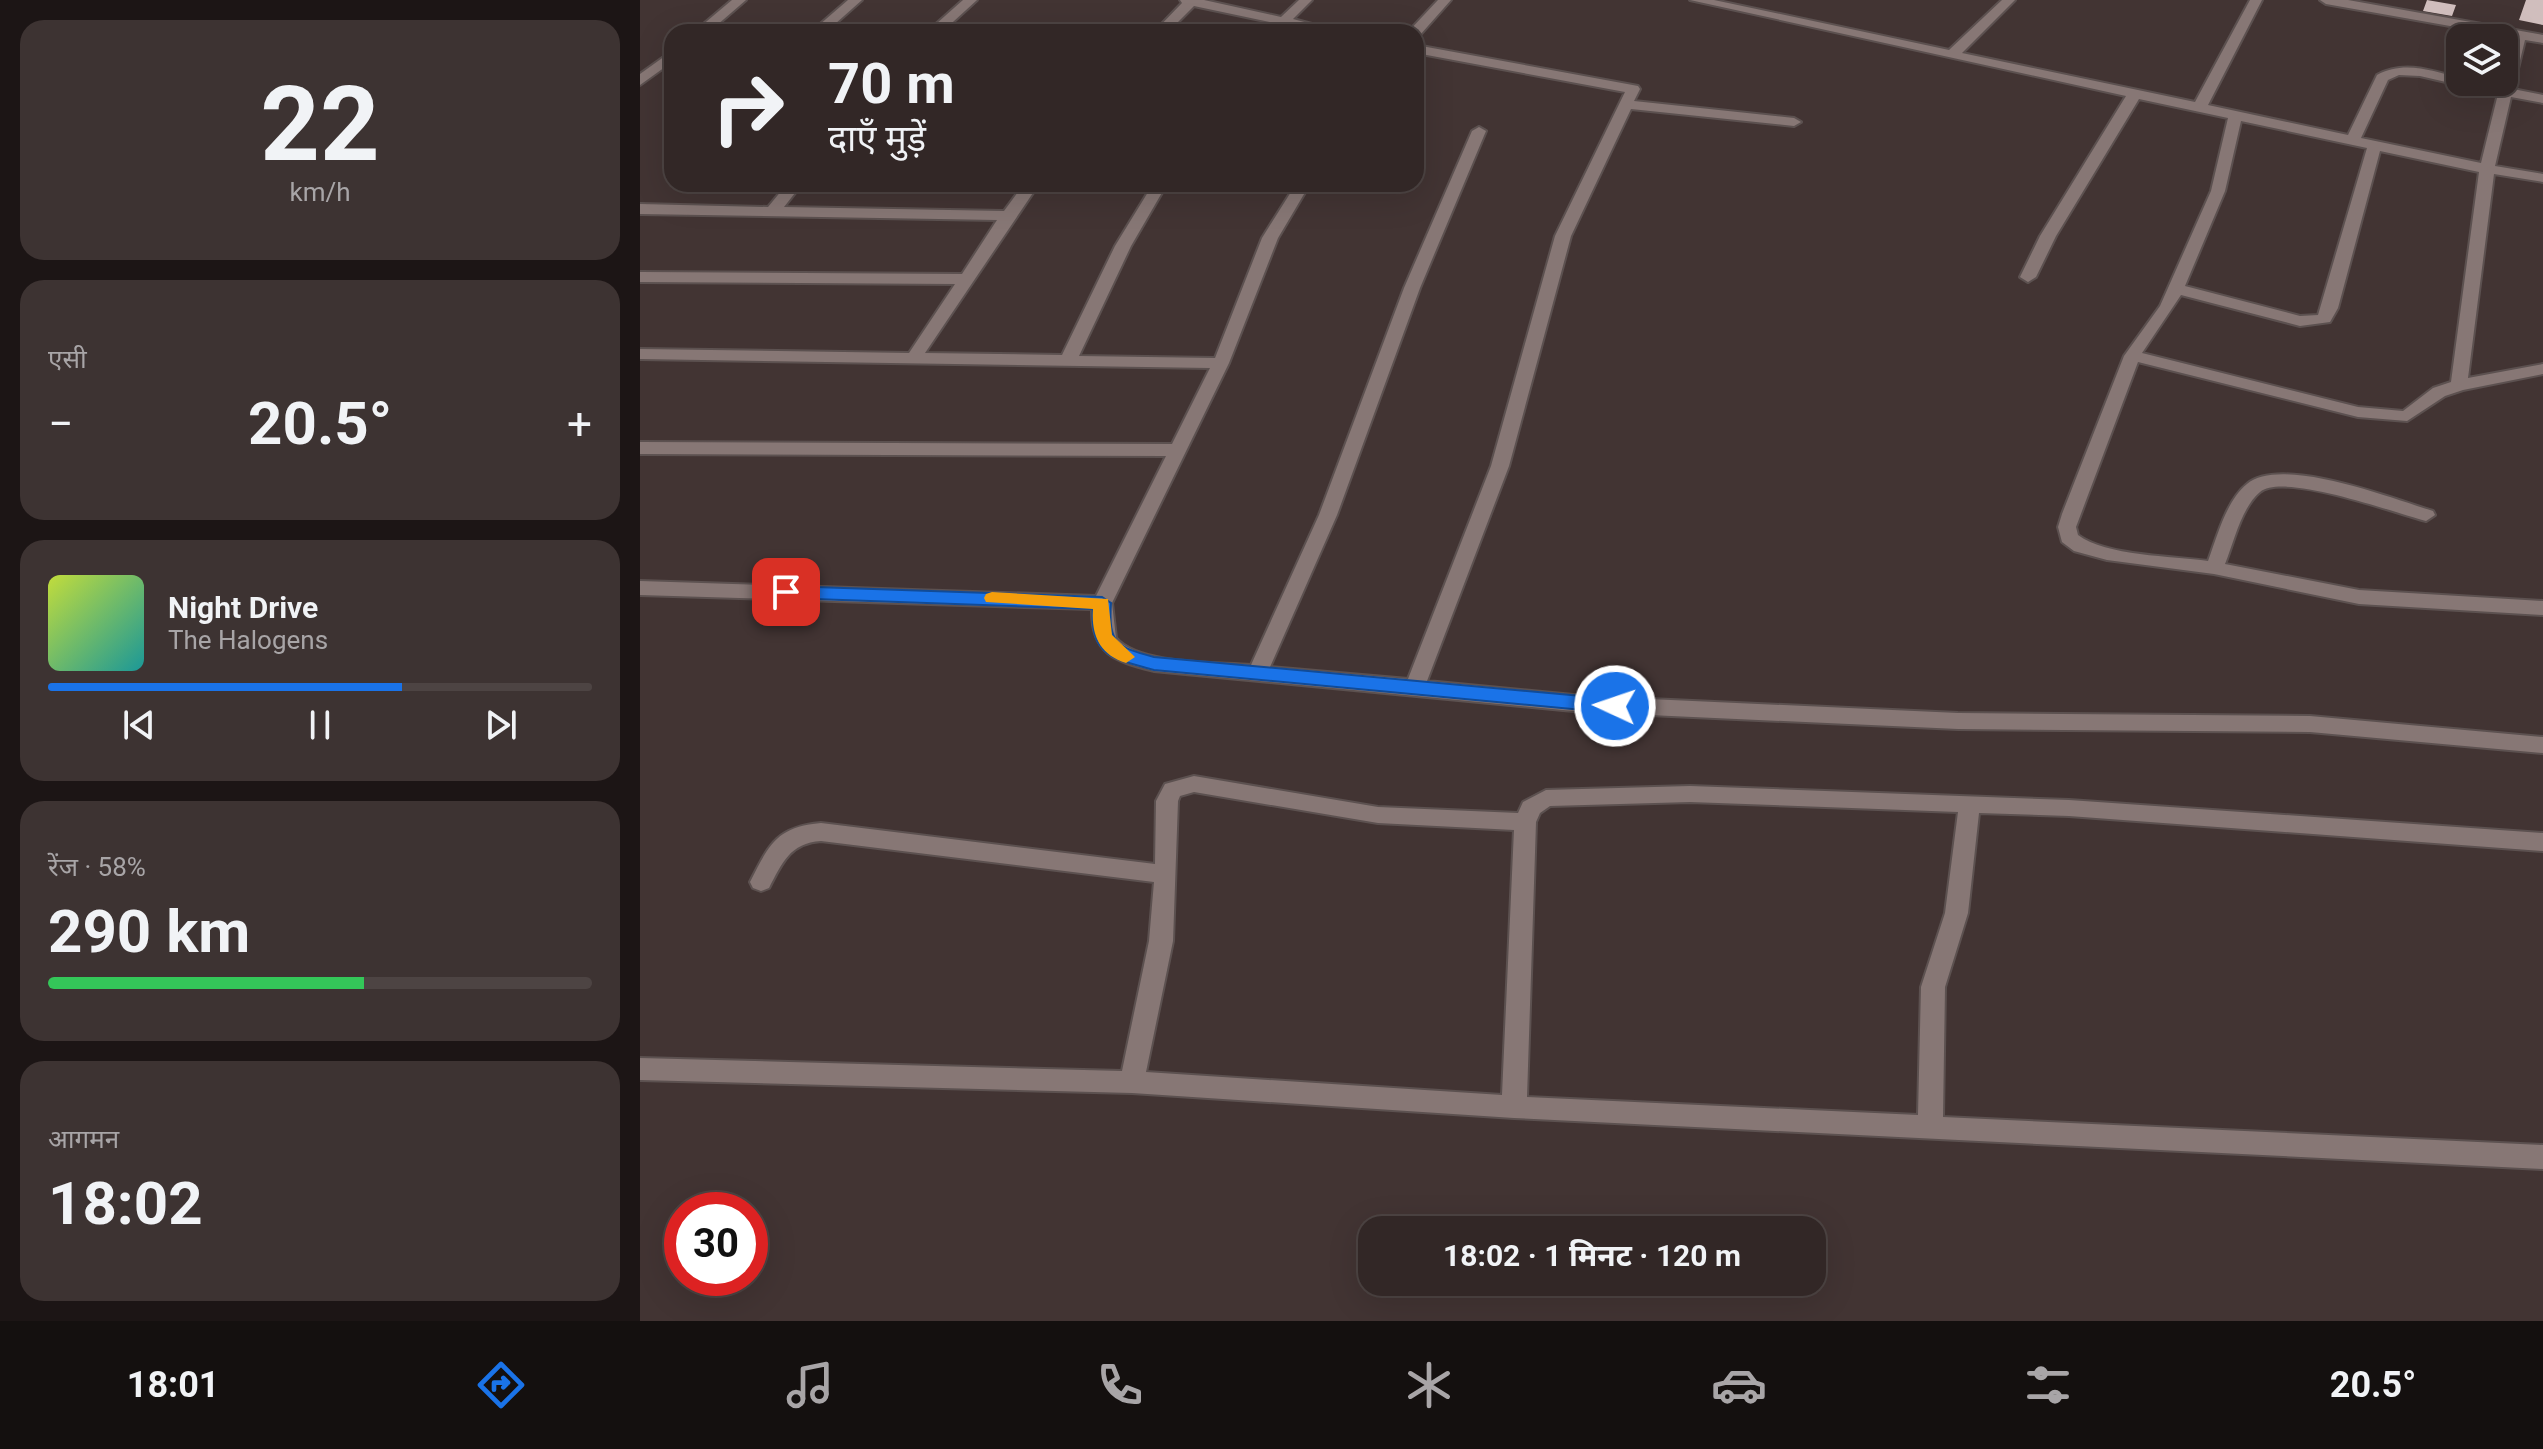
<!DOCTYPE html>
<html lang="hi">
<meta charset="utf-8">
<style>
:root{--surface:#322726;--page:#3d3332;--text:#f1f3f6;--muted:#a8a5a7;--line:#4d4443;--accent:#1a73e8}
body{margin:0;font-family:Roboto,"Noto Sans Devanagari",sans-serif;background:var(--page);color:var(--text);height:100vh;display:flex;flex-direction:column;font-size:30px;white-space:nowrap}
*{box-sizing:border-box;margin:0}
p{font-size:26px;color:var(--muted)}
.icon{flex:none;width:44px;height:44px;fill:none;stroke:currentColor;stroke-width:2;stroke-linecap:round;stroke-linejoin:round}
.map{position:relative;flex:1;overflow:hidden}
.panel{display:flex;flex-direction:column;gap:20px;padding:20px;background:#1c1515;width:640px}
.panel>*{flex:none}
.top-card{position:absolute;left:24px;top:24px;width:760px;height:168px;border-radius:24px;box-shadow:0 8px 32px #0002,0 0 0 2px var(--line);background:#322726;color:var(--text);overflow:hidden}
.buttons{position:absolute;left:1806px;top:24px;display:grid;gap:16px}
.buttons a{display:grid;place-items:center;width:72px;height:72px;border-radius:16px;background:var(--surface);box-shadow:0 8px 32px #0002,0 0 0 2px var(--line);font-size:40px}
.speed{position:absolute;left:24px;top:1192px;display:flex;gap:16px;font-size:40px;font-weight:700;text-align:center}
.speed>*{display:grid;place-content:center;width:104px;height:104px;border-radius:50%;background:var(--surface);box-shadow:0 8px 32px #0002,0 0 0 2px var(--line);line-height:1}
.speed .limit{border:12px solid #d22;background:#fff;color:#111}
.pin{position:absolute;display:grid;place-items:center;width:68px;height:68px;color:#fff;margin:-34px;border-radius:16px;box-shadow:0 4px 12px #0006}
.me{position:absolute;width:88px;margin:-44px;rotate:273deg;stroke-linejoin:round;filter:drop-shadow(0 0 6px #0008)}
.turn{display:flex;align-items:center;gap:28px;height:168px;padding:0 32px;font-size:36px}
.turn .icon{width:104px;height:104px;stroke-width:2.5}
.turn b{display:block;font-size:56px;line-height:68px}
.big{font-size:60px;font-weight:700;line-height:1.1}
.panel .card{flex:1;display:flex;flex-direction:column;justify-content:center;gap:12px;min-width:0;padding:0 28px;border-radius:24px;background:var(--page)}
.panel .dial{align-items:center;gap:0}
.dial b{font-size:104px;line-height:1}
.song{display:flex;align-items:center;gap:24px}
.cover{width:96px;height:96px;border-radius:12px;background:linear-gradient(135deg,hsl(70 70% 55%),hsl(180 70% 35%))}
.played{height:8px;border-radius:4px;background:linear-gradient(90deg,var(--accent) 65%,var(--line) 65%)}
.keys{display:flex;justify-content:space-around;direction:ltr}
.heat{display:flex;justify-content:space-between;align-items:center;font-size:44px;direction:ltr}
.charge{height:12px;border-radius:6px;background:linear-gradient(90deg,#34c759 58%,var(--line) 0)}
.trip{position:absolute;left:718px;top:1216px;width:468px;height:80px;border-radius:24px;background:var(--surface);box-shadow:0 8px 32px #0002,0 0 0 2px var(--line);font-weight:700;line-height:80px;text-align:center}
.tab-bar{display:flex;height:128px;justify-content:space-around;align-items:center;background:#14100f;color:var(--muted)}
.tab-bar .icon{width:56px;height:56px}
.tab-bar .active{color:var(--accent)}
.tab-bar b{font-size:36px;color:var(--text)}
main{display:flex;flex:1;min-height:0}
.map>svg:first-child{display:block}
.building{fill:#d0bebd}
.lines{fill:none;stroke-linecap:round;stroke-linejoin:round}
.minor-casing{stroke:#5c5150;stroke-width:4}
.minor{fill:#877775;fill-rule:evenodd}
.route{fill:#1a73e8;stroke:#114b97;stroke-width:2}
.slow{fill:#f59e0b}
</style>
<main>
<section class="panel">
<div class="card dial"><b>22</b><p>km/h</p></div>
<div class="card"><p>एसी</p>
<div class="heat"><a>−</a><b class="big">20.5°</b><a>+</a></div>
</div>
<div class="card">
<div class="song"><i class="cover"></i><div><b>Night Drive</b><p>The Halogens</p></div></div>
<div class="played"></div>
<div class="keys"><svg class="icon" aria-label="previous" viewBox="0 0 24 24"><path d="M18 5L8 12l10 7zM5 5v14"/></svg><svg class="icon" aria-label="pause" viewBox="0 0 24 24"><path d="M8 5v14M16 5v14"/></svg><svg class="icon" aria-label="next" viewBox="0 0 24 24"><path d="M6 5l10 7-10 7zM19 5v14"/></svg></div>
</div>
<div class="card"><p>रेंज · 58%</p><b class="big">290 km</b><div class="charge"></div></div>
<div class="card"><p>आगमन</p><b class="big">18:02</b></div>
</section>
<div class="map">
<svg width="1903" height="1321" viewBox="0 0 1903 1321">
<rect width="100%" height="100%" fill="#423433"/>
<path class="building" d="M1787,0l29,5 -4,11 -29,-5z
M1886,0h17v25l-24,-5z"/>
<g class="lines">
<g class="minor-casing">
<path id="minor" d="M92,0h14l-37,32h-15z
M208,0h14l-36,32h-15z
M323,0h14l-35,32h-15z
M540,0h24l77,17 18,-17h13l-19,19 49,13h-25l-123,-26 -26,26h-14l28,-29z
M798,0h13l-31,35 -12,-3z
M1050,0h24l235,50 53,-50h13l-53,53 233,49 55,-102h12l-54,105 140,30 29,-60c27,-15 56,-4 83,3v4l40,4 4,-4 8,-45 -186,-33 -6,-4h28l195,35v8l-18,-3 -12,49 30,6v8l-32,-6 -16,69 48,8v8l-49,-8 -26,204 75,-14v10l-80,16 -18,6 -38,25 -49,-4 -220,-55 -62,165 2,8c28,21 94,21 130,26 9,-24 18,-60 39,-77 34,-29 146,15 186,27l2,4 -9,6c-31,-8 -142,-49 -166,-29 -19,16 -26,50 -35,72l134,26 184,11v14l-184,-11 -145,-30 -107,-14 -33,-9 -12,-9 -4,-15 4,-13 62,-158 36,-50 51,-115 17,-73 -89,-19 -83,137 -20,41 -8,5 -8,-5 20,-41 86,-140zM1759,75l21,1 78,18 -17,69 -120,-25 27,-58zM1601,121l126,27 -49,167 -18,1 -115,-30 40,-95zM1740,151l99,21 -28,210 -18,6 -30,23 -45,-4 -216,-54 39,-58 119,31 30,-4 8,-14z
M776,45l222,41 2,3 -6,12 160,17 7,4 -7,4 -163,-17 -60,127 -62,230 -82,215 157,15 374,17 352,3 233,21v16l-233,-21 -352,-3 -374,-17 -430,-41c-38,-10 -63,-16 -62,-62l-452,-14v-14l456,15 70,-140 -526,-2v-12l532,2 38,-76 -570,-9v-10l269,4 46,-69 -315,-2v-10l322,2 35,-54 -357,-6v-10l128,3 19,-23h15l-18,23 220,4 20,-27h15l-114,169 137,2 53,-109 38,-62h14l-36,62 -52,110 136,2 47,-120 34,-54h14l-32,54 -49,125 -117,240 4,35c23,27 100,24 135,27l68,-150 85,-227 68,-157 7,-4 7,4 -66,157 -83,227 -67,152 138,12 83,-213 64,-230 70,-144 -209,-39z
M32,51v11l-32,23v-11z
M554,776l184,31 140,6 5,-11 23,-12 144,-4 379,14 474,33v18l-474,-35 -90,-3 -11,100 -23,74 -2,130 600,28v24l-1029,-51 -382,-25 -492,-13v-22l482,13 27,-130 5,-59 -333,-41c-31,2 -39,22 -52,47l-8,3 -8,-3 -3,-6c19,-37 26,-55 71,-59l334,41 1,-63 9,-17zM554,792l184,31 136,7 -12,265 -356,-23 27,-131 5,-140 2,-5zM1050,802l268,10 -13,101 -24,74 -3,128 -391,-18 9,-275 4,-9 10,-7z"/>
</g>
<use href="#minor" class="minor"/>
</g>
<path class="route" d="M146,586l316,11 9,6c-3,41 6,44 43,54l461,42 10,7 -10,7 -461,-43c-38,-11 -65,-13 -61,-61l-307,-11 -9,-6z"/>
<path class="slow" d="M352,592l116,7 4,36 23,22 -9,6c-26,-8 -35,-28 -33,-54l-107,-7 -2,-4 2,-4z"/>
</svg>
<div class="buttons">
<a><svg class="icon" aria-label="layers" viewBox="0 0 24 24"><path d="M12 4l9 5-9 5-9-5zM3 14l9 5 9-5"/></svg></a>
</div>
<div class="speed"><div class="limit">30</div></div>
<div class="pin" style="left:146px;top:592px;background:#d93025"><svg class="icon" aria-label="arrive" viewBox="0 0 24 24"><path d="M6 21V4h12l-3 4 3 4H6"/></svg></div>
<svg class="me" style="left:975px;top:706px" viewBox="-20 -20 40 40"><circle r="17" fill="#1a73e8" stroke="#fff" stroke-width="3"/><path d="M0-11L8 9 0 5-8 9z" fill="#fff"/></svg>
<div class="trip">18:02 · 1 मिनट · 120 m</div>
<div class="top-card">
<div class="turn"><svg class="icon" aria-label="right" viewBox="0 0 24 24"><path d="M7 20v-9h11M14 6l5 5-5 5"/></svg><div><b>70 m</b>दाएँ मुड़ें</div></div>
</div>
</div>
</main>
<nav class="tab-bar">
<b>18:01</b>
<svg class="icon active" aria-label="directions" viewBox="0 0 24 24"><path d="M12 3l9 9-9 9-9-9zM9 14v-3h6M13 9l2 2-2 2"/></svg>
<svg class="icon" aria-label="music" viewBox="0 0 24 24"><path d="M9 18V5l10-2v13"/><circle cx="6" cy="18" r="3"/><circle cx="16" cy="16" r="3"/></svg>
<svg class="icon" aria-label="phone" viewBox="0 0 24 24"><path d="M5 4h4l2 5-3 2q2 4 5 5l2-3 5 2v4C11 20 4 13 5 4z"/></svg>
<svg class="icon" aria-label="climate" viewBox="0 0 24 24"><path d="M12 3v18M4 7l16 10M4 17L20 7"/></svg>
<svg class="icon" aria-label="car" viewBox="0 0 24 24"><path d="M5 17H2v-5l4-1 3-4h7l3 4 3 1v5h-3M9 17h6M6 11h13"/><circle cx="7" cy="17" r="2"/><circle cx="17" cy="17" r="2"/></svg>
<svg class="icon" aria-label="filters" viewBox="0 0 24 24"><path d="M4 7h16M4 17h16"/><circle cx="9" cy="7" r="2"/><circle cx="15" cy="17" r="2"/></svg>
<b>20.5°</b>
</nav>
